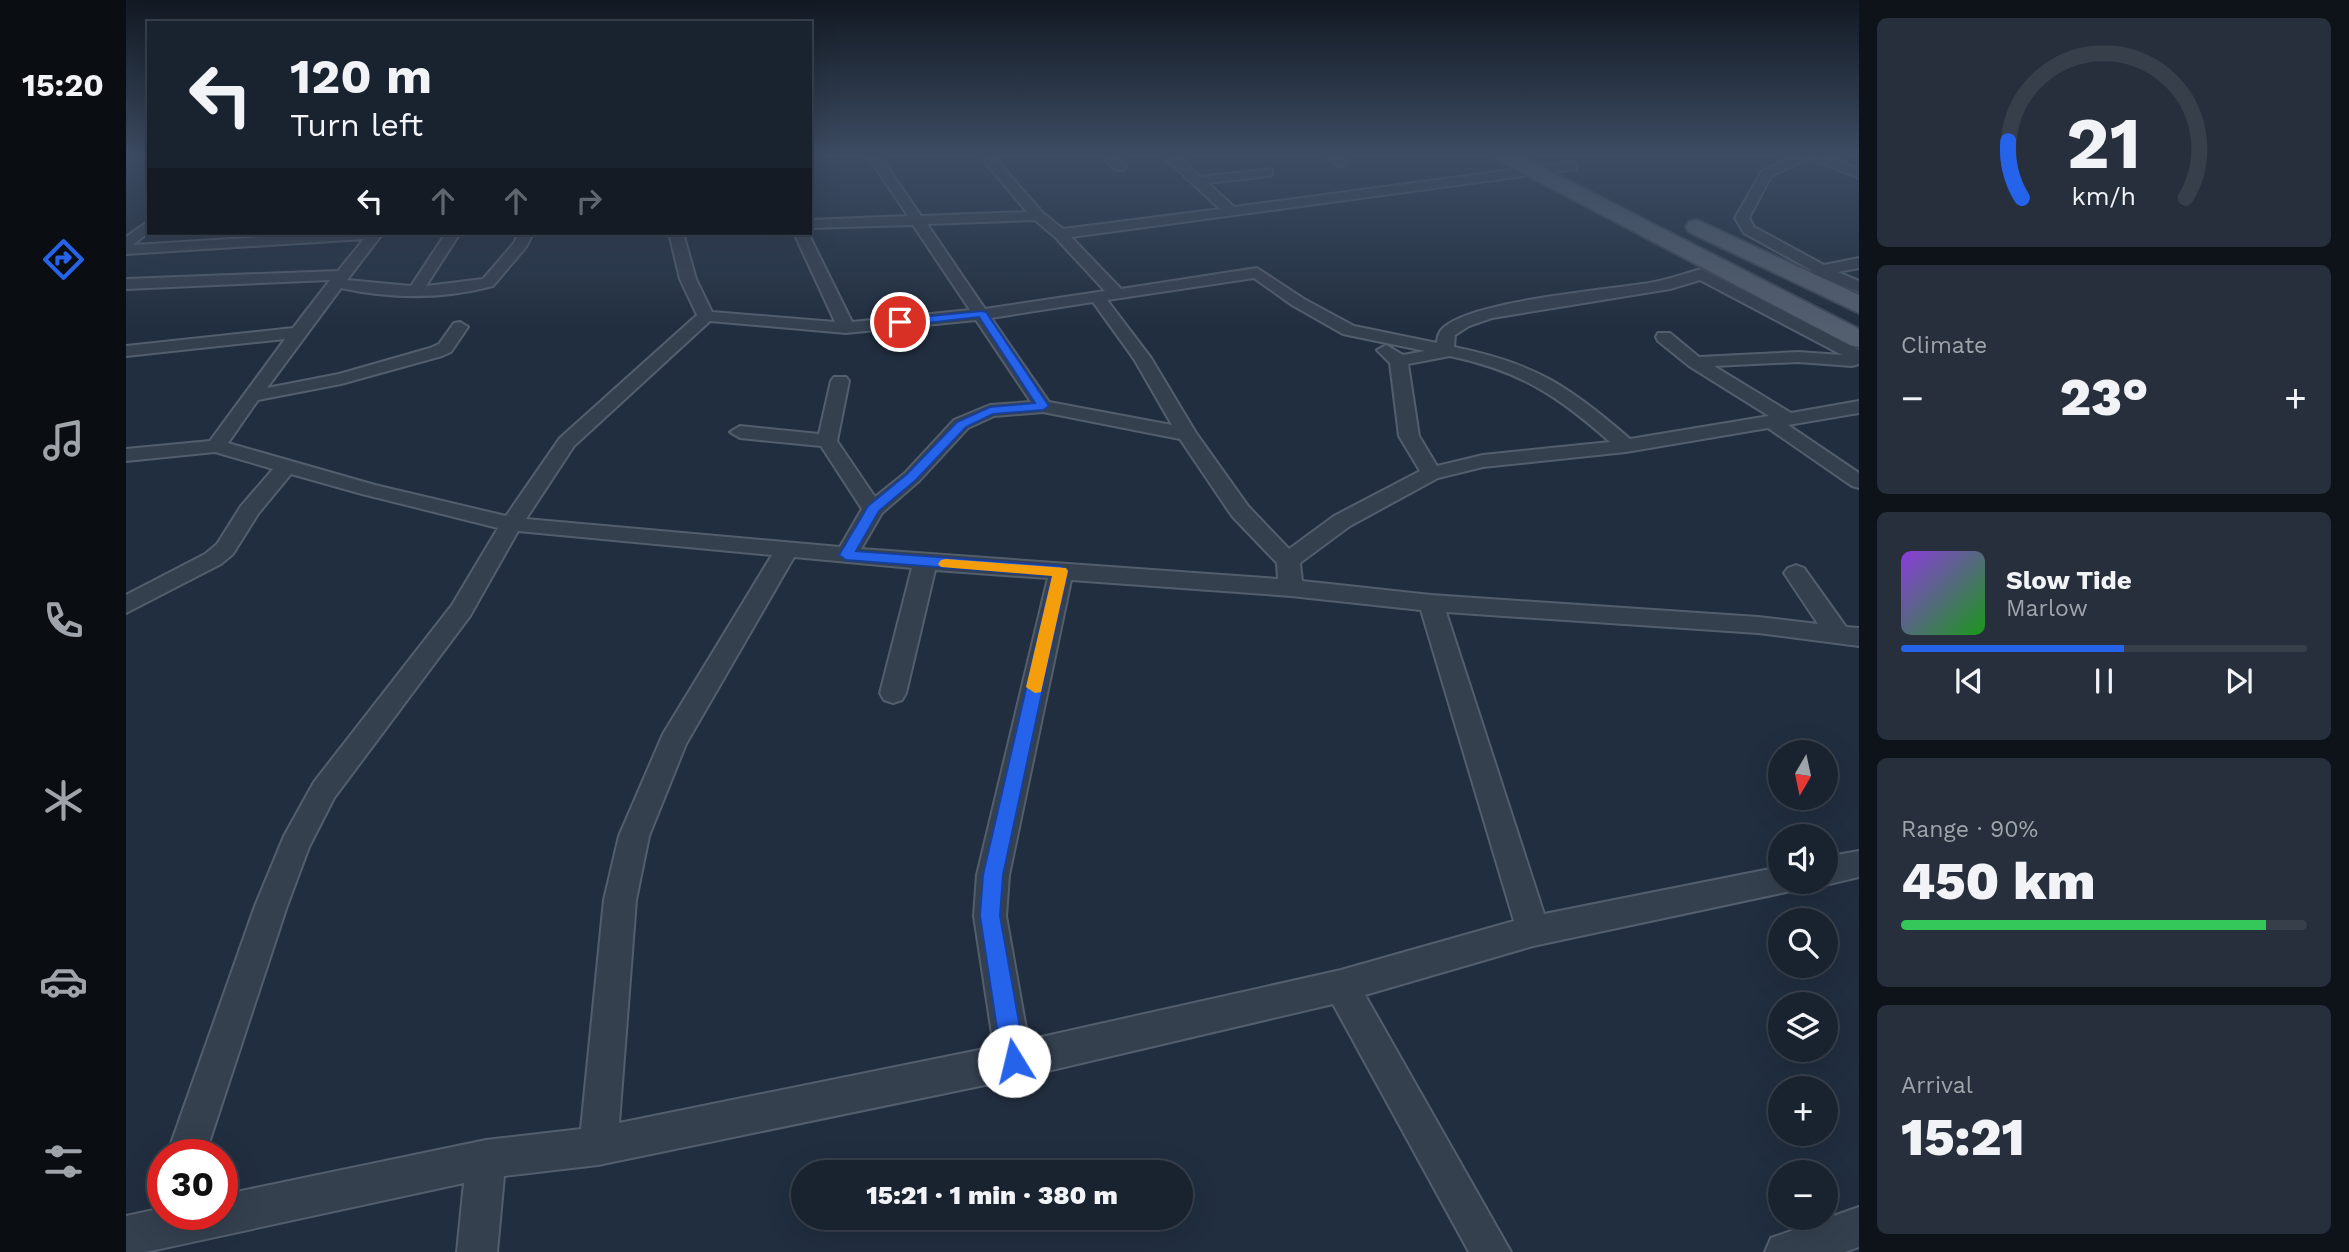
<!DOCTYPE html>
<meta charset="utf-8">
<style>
:root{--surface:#19222f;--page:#262f3b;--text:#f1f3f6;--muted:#9fa4aa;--line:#373f4b;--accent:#2563eb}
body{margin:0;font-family:"Work Sans",sans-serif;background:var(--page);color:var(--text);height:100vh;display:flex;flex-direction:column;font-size:26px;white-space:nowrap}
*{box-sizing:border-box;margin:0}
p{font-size:23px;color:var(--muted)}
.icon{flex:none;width:38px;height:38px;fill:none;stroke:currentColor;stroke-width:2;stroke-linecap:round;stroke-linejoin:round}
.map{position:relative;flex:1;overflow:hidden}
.side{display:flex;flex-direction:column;gap:18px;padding:18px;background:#0e131a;width:490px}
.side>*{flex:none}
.hud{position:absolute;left:21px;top:21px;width:665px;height:214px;border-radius:0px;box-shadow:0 7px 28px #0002,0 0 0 2px var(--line);background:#19222f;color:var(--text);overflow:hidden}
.needle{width:46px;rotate:189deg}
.buttons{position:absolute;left:1642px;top:740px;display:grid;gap:14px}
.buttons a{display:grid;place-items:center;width:70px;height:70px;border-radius:50%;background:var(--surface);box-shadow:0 7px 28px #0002,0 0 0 2px var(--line);font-size:35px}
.speed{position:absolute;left:21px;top:1139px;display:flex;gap:14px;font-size:35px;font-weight:700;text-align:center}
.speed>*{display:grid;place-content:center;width:91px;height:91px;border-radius:50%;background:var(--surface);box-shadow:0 7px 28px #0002,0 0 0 2px var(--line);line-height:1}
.speed .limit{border:10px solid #d22;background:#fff;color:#111}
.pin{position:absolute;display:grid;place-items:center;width:60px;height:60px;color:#fff;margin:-30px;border:4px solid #fff;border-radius:50%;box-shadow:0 2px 7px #0007}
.me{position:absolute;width:77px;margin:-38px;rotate:351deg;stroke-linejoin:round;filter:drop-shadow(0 0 5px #0008)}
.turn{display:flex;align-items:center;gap:24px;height:147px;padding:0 28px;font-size:32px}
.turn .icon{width:91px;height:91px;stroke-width:2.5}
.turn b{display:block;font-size:49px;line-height:60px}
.lanes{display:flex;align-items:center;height:66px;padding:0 28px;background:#0003;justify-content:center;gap:35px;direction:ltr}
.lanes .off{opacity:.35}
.big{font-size:52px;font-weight:800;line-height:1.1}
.side .card{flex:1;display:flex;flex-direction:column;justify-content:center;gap:10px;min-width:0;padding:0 24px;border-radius:10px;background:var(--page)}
.side .dial{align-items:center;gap:0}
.dial svg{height:182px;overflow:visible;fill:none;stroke:var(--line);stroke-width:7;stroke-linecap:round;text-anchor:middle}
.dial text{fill:var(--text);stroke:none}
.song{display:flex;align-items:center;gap:21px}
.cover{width:84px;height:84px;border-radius:10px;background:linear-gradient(135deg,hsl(270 70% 55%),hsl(120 70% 35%))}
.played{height:7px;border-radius:4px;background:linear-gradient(90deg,var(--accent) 55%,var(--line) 55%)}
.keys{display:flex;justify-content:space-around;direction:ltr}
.heat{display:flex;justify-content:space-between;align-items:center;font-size:38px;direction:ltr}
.charge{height:10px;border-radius:5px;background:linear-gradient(90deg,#34c759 90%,var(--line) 0)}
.trip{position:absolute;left:665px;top:1160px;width:402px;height:70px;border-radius:35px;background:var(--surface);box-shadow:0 7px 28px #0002,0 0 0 2px var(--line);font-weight:800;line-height:70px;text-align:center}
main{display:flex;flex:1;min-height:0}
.tab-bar{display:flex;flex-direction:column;width:126px;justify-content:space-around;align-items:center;background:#0a0e13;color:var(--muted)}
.tab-bar .icon{width:49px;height:49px}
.tab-bar .selected{color:var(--accent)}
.tab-bar b{font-size:32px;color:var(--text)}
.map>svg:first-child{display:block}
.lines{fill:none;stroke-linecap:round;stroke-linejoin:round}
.street-casing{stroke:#535e6d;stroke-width:4}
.primary-casing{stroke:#3e4958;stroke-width:4}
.street{fill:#35404f;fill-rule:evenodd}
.primary{fill:#535f6f;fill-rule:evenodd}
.route{fill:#2563eb;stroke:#184099;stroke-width:2}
.slow{fill:#f59e0b}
</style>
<main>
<nav class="tab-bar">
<b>15:20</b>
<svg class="icon selected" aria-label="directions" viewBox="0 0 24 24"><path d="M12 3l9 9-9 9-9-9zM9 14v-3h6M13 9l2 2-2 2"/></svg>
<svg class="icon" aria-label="music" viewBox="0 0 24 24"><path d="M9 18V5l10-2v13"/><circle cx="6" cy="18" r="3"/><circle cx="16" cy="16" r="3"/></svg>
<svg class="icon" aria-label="phone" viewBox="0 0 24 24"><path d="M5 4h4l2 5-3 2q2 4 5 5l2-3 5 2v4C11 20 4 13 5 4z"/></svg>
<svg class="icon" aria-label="climate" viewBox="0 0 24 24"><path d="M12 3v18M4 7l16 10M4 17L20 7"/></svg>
<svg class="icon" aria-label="car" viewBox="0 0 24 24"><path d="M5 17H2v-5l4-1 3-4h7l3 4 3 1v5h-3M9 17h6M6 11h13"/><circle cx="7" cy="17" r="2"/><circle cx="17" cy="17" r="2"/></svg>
<svg class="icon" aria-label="filters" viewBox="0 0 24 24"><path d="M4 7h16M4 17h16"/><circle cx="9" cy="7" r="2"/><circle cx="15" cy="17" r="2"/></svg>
</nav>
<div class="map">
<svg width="1733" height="1252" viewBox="0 0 1733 1252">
<rect width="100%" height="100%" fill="#212e3f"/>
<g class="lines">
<g class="street-casing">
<path id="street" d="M741,155h12l42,61 106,-4 -48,-57h13l51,58 20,16 157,-20 -58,-54h14l24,22 72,-8v6l-4,1 -60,7 26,24 338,-45 4,1v6l-505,68 50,52 136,-21 47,31 50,27 83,17c0,-5 2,-11 6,-15 29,-27 162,-38 206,-45 18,-3 34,-9 52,-14l158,81v14l-7,2 -54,-4 -84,4 77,47 68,-12v12l-71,12 71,48v15l-7,-2 -84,-58 -142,24 -143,15 -45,11 -88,48 -50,37 2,18 129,14 327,22 60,7 -34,-51 4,-5 8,-3 8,3 42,59 13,1v18l-101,-13 -312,-21 98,302 236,-47v15h15l-4,9 -258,55 -168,49 146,257h-42l-136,-248 -319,75 -416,86 -94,11 -7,76h-40l7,-69 -318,69h-20v-36l37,-8v6h59v-19l264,-55 95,-11 23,-229 15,-64 44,-102 109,-179 -254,-24 -48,85 -136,182 -25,49 -22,59 -82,249h-38l88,-249 29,-70 30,-54 138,-177 46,-77 -136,-34 -71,-20 -33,40 -25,40 -12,10 -95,49v-18l79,-41 12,-10 24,-38 32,-37 -58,-17 -89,9v-12l84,-8 75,-102 -159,17v-10l167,-18 37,-48 -204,9v-10l212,-8 26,-32 -238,15v-17l23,-16v11l-16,13 195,-12h55l-36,47 64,6 35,-53h14l-34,53 57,-7 31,-36 5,-10h14l-7,14 -33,39c-49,13 -102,13 -152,2l-74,100 72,-14 91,-26 9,-4 15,-21 6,-1 8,5 -17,25 -9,4 -101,28 -83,16 -30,43 147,42 131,31 54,-78 137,-123 -17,-36 -11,-46h14l13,46 16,33 123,10 -41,-89h14l44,89 118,-12 -57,-85 -103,3v-8l98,-4zM909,220l20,17 50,54 -120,18 -58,-85zM1128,278l38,27 51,29 82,17 -22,4 -17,-10 -9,5 13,13 9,73 21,35 -86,45 -45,33 -41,-43 -52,-73 -45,-75 -44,-58zM1574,280l142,75 -44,-3 -99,5 -29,-24h-12l-2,4 2,4 31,25 80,50 -139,23c-61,-53 -96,-76 -176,-92l1,-12 14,-9 23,-8 178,-29zM967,302l41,57 38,66 -123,-23 -58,-84zM850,320l55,82 -41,3 -36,15 -49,53 -30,24 -38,-56 12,-60 -3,-4h-12l-3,4 -12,53 -79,-8 -10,6 10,6 81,8 41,63 -22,38 -314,-28 48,-73 136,-125 136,12zM1324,356c70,15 107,39 160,86l-127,13 -46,11 -18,-30 -11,-72zM917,412l137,27 52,77 45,47 1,16 -417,-30 21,-36 37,-32 49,-53 26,-12zM668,557l118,11 -32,125 4,7 9,3 9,-3 4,-7 29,-123 113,8 -71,297 -3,41 20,131 -375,76 17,-223 13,-64 37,-92zM945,580l220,16 130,14 93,311 -173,49 -313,70 -22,-124 3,-41z
M974,155h14l12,12 -2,3h-8z
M1197,155h15l9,8 -6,4z
M1672,155h26l35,14v9l-50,-20 -38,18 -22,42 5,9 70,38 35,-7v10l-21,4 21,9v11l-46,-18 -2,-4 -67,-37 -9,-15 27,-47z
M1733,851v26l-34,8 -7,-3h7v-25z
M1733,1207v40l-14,5h-80l6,-14z"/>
</g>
<g class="primary-casing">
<path id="primary" d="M1368,155h24l341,174v18l-9,-2 -354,-186z
M1571,220l162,75v18l-170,-81 -3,-5 3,-5z"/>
</g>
<use href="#street" class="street"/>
<use href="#primary" class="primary"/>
</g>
<linearGradient id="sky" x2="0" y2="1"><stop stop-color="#121923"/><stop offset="0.47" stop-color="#3d4c63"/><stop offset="1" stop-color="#3d4c63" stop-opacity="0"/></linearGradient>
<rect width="1733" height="331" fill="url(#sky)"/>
<path class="route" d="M856,311l4,1 63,94 -6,4 -50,4 -27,13 -50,53 -37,31 -23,40 205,15 7,5 -65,304 -3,41 26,145 -4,9 -8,3 -8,-3 -4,-9 -22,-145 3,-41 69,-299 -206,-16 -7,-5 29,-49 39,-32 50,-52 33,-15 45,-4 -56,-86 -79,9 -5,-4 5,-3z"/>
<path class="slow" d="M820,559l120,9 2,3 -27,121 -6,1 -9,-6 26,-111 -111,-9 -3,-3 3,-4z"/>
</svg>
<div class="buttons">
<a><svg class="needle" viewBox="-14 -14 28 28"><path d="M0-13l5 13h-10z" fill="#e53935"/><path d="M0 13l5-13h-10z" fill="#9fa4aa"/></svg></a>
<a><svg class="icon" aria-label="sound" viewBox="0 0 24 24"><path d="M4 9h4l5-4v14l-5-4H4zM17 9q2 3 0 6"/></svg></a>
<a><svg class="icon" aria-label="search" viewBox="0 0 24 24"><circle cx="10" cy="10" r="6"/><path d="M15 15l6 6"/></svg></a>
<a><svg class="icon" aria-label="layers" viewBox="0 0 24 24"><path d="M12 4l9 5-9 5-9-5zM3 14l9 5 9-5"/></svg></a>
<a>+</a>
<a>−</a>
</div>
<div class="speed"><div class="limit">30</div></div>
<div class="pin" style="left:774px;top:322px;background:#d93025"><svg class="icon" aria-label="arrive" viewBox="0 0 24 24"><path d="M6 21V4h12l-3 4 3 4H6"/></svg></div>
<svg class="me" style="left:888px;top:1061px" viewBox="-20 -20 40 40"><circle r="19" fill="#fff"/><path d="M0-13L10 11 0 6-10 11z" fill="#2563eb"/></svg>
<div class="trip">15:21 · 1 min · 380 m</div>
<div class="hud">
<div class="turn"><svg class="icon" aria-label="left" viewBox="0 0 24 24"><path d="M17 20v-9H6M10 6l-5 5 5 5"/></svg><div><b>120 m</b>Turn left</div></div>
<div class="lanes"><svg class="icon" aria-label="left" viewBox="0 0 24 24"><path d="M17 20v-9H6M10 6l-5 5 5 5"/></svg><svg class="icon off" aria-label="ahead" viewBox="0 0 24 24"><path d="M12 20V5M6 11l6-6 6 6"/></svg><svg class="icon off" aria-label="ahead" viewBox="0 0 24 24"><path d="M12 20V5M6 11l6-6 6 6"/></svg><svg class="icon off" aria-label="right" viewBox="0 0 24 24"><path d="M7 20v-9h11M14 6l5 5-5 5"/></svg></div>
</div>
</div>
<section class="side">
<div class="card dial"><svg viewBox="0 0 100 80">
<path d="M14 69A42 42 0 1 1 86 69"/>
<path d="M14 69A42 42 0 0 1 8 44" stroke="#2563eb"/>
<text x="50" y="56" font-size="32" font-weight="700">21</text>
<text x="50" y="72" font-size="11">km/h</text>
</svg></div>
<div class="card"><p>Climate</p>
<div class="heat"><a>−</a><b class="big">23°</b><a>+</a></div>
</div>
<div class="card">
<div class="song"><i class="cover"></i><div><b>Slow Tide</b><p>Marlow</p></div></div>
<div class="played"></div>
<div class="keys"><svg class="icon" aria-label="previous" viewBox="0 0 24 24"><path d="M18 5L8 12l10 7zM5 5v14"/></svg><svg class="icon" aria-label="pause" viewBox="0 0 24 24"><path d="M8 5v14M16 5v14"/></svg><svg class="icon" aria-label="next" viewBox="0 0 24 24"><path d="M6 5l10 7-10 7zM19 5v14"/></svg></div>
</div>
<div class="card"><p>Range · 90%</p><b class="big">450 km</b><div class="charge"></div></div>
<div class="card"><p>Arrival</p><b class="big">15:21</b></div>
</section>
</main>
